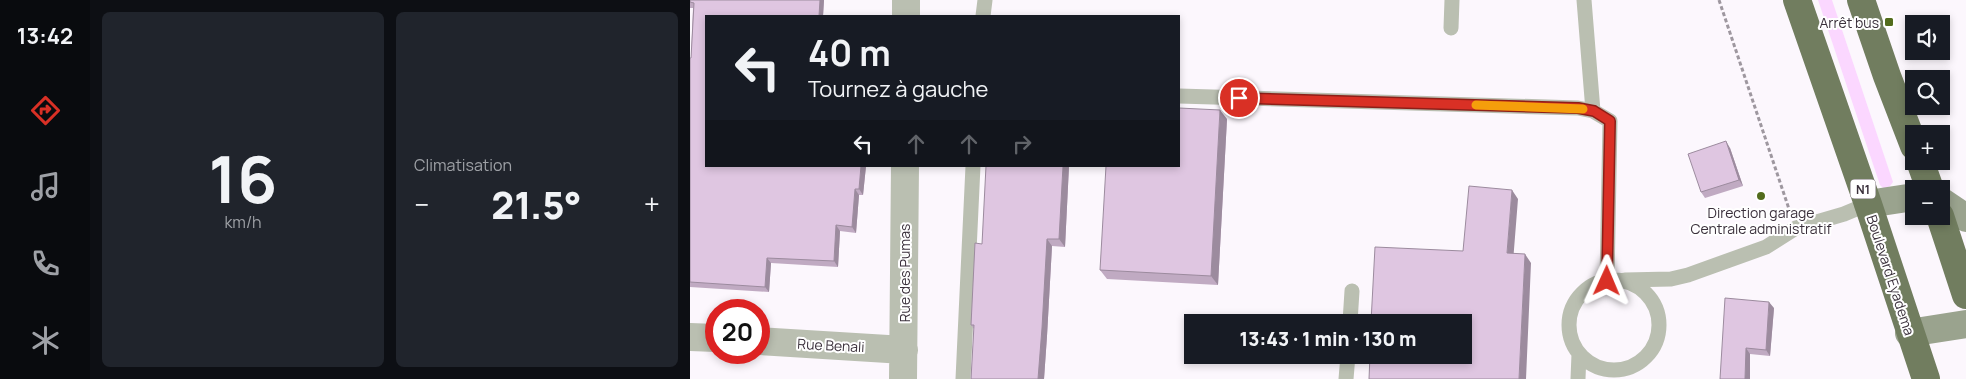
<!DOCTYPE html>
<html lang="fr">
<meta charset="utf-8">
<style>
:root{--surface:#171b24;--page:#20242c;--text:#f1f3f6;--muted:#9ea1a6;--accent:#d93025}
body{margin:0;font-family:Manrope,sans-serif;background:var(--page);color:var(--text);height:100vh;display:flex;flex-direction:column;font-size:19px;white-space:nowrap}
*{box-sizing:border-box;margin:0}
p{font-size:16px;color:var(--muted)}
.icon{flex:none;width:28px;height:28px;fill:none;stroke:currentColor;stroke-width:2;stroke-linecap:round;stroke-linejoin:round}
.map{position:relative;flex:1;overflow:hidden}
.sheet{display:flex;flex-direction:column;gap:12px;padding:12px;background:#0d0f14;width:600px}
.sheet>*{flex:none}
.banner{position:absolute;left:15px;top:15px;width:475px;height:152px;border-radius:0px;box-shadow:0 2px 8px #0003;background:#171b24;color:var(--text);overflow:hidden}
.fabs{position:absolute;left:1215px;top:15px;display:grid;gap:10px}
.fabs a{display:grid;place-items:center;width:45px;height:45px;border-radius:0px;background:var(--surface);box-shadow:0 2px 8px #0003;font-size:25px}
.speed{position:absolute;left:15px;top:299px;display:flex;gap:10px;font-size:25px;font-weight:700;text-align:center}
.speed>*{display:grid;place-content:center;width:65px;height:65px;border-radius:50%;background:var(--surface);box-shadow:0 2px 8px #0003;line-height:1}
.speed .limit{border:8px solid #d22;background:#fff;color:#111}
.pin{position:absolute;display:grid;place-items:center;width:42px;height:42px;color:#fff;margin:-21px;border:2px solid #fff;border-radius:50%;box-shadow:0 1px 5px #0007}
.me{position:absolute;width:55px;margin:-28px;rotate:1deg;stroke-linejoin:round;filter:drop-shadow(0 0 4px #0008)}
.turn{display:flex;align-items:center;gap:18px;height:105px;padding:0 20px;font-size:22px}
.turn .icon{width:65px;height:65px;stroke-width:2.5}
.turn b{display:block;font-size:35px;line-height:42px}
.lanes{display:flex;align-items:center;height:48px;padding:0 20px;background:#0003;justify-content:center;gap:25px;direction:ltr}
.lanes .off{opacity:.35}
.big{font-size:38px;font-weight:800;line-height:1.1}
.sheet .tile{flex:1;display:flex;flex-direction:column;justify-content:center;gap:8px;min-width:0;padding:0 18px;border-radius:8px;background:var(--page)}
.sheet .dial{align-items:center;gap:0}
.dial b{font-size:65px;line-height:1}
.heat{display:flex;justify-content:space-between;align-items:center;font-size:28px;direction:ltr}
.sheet .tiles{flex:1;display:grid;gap:12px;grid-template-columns:repeat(2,1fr)}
.trip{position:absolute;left:494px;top:314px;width:288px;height:50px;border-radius:0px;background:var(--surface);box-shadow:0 2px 8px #0003;font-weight:800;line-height:50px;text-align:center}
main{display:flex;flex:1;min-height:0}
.dock{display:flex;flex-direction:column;width:90px;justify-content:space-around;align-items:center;background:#090b0e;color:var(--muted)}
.dock .icon{width:35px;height:35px}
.dock .active{color:var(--accent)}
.dock b{font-size:22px;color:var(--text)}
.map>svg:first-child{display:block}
.green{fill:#fbd7ff}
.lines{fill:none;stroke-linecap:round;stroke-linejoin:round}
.path{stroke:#9e979f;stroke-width:3;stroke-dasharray:4 2.5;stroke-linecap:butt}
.lane{stroke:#babfb1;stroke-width:15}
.street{stroke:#babfb1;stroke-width:28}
.secondary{stroke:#9aa38e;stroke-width:28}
.highway{stroke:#717d5f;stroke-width:28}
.wall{fill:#c0aac2}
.shaded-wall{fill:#9c8b9e}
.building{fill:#dfc6e1;stroke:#9c8b9e}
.route-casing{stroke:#8d1f18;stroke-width:12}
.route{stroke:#d93025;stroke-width:9}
.slow{stroke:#f59e0b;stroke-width:9}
.poi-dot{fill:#536c1d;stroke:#fff;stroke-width:2}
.labels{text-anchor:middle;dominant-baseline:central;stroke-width:4;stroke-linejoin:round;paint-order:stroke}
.shield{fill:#fff;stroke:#766f76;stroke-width:1}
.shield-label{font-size:12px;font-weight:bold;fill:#3b313c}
.poi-label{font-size:14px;fill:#3b313c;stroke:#fff;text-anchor:end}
.street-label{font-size:14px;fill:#3b313c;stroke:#fff}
</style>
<main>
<nav class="dock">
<b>13:42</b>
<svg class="icon active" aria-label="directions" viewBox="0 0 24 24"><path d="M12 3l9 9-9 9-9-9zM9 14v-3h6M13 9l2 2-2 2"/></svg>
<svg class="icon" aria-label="music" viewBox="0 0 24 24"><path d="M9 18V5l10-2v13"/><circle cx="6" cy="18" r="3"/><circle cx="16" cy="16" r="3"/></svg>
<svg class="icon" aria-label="phone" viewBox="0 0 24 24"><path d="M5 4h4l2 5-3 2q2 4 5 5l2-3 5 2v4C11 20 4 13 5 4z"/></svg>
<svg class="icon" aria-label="climate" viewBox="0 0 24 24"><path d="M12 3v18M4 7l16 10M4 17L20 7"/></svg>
</nav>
<section class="sheet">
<div class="tiles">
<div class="tile dial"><b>16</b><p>km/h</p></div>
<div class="tile"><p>Climatisation</p>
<div class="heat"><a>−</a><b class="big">21.5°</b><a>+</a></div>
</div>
</div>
</section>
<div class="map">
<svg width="1276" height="379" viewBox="0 0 1276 379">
<rect width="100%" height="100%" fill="#fcf7fd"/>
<path class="green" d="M1128,0h14l61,182 -3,4 -6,3 -4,-4z"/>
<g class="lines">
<path class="path" d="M1029,0l70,209"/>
<path class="lane" d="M894,0l9,111
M293,16l2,-16
M761,28l1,-28
M489,96l399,12 15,3 17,10 -3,160
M935,280l46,-1 17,-4 78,-28 30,-19 48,-14 24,-10
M879 325a45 45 0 1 1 90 0a45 45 0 1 1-90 0Z
M660,322l2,-31
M273,379l10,-213
M656,379l2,-24
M888,379l1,-25"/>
<path class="street" d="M216,16v-16
M0,337l26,1
M69,341l145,9
M213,379l2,-213"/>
<path class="secondary" d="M1251,201l25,17
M1178,204l46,-7
M1219,333l57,-9"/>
<path class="highway" d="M1107,0l71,204 58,175
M1171,0l26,76 27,70
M1230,161l10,28
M1250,216l26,79"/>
</g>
<path class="wall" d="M0,0h134l-1,16h-117v150h160l-3,29h-4l-3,38 -16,-2 -2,36 -67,-4 -2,29 -79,-5v-229h1l2,-50h-3z
M537,119l-9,166 -111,-6 -7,-9z
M1040,148l13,38 -38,12 -4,-6z
M379,166l-4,81 -13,-1 -5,90 -3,43h-73l3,-50 -3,-4 11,-81z
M1084,308l-4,48 -20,-2v25h-30z"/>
<path class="shaded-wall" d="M130,0h4l-1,16h-4z
M530,110l7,9 -9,166 -7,-9z
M1036,141l4,7 13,38 -4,-6z
M171,166h5l-3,29 -4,-6z
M373,166h6l-4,81 -6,-8z
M165,189l4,6 -3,38 -4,-6z
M822,190l6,9 -5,63 -6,-9z
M146,225l4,6 -2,36 -4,-6z
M357,239l5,7 -5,90 -3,43h-6z
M835,254l6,9 -5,116h-7z
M77,258l4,5 -2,29 -4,-5z
M1079,302l5,6 -4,48 -4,-6z
M1056,348l4,6v25h-5z"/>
<path class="building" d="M0,0h130l-1,16h-113v150h155l-2,23h-4l-3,38 -16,-2 -2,36 -67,-3 -2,29 -75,-5v-224h1l3,-55 -4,-1z
M489,108l41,2 -9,166 -111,-6 6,-104h73z
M1036,141l13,39 -38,12 -13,-38z
M296,166h77l-4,73h-12l-5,89 -4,51h-67l3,-54h-3l4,-82 7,1z
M779,186l43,4 -5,63 18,1 -6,125h-150l1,-24h92v-33h-91l4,-75 88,4z
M1035,298l44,4 -3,48 -20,-2 -1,31h-25z"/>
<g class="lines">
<g class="route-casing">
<path id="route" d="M549,98l339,10 16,3 16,10 -3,160"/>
</g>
<use href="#route" class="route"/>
<path class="slow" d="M786,105l107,4"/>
</g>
<g class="poi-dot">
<rect x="1194" y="17" width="10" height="10" rx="2.5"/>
<circle cx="1071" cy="196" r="5"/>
</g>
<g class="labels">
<rect class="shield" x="1160.5" y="179.5" width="25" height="19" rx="4"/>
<g class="shield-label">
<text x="1173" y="189">N1</text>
</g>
<g class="poi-label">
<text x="1189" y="22">Arrêt bus</text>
<text x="1071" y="212" text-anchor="middle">Direction garage<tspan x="1071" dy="16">Centrale administratif</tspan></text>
</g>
<g class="street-label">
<text transform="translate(214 273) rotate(-90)">Rue des Pumas</text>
<text transform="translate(1201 275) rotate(72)">Boulevard Eyadema</text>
<text transform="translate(141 345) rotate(3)">Rue Benali</text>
</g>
</g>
</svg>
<div class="fabs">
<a><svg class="icon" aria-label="sound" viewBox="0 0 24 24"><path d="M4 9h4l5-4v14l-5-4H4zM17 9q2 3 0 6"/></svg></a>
<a><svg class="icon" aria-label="search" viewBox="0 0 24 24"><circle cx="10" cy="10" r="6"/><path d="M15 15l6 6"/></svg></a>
<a>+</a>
<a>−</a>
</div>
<div class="speed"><div class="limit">20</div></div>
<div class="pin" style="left:549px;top:98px;background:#d93025"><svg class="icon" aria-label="arrive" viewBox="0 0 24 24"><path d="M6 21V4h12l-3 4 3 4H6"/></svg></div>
<svg class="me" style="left:917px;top:281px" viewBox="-20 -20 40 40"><path d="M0-17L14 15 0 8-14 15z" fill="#d93025" stroke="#fff" stroke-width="4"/></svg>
<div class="trip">13:43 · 1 min · 130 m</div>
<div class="banner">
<div class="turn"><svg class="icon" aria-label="left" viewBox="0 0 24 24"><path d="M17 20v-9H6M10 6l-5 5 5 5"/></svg><div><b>40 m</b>Tournez à gauche</div></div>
<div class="lanes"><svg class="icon" aria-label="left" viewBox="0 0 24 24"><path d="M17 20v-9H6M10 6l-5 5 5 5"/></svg><svg class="icon off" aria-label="ahead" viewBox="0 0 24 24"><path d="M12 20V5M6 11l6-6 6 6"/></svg><svg class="icon off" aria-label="ahead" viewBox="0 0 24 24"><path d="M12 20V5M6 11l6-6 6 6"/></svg><svg class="icon off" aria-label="right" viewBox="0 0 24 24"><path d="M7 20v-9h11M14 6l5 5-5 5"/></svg></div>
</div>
</div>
</main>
